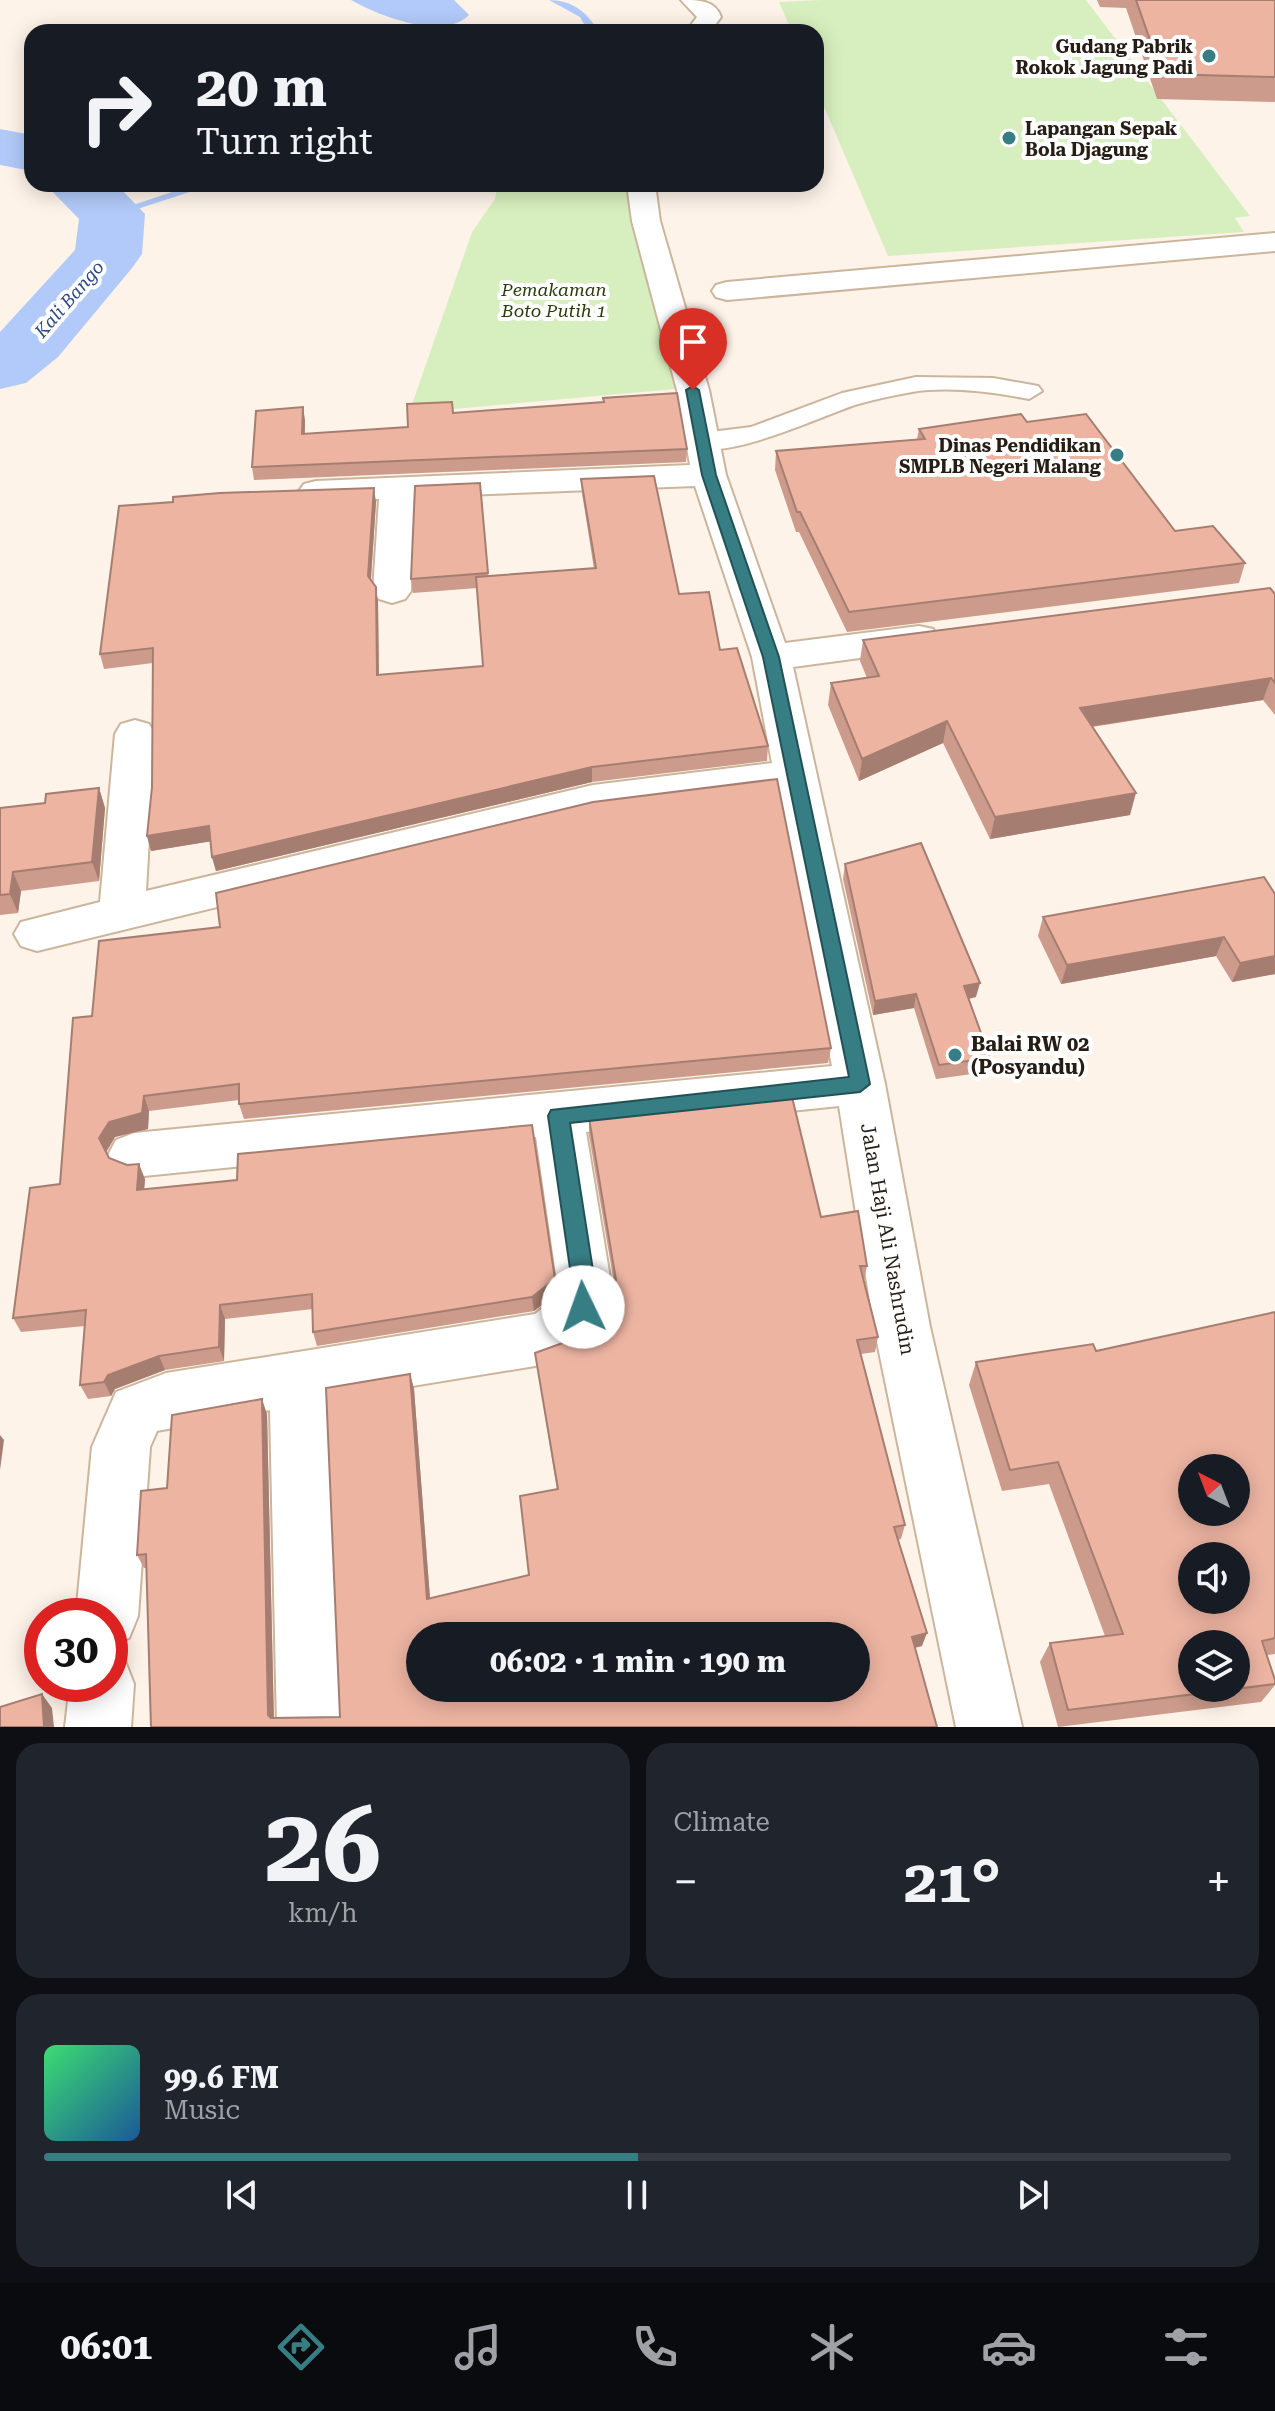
<!DOCTYPE html>
<meta charset="utf-8">
<style>
:root{--surface:#171b24;--page:#20242c;--text:#f1f3f6;--muted:#9ea1a6;--line:#363941;--accent:#367e84}
body{margin:0;font-family:"Roboto Serif",serif;background:var(--page);color:var(--text);height:100vh;display:flex;flex-direction:column;font-size:30px;white-space:nowrap}
*{box-sizing:border-box;margin:0}
p{font-size:26px;color:var(--muted)}
.icon{flex:none;width:44px;height:44px;fill:none;stroke:currentColor;stroke-width:2;stroke-linecap:round;stroke-linejoin:round}
.map{position:relative;height:1727px;overflow:hidden}
.panel{display:flex;flex-direction:column;gap:16px;padding:16px;background:#0d0f14;flex:1}
.panel>*{flex:none}
.banner{position:absolute;left:24px;top:24px;width:800px;height:168px;border-radius:24px;box-shadow:0 4px 20px #0003;background:#171b24;color:var(--text);overflow:hidden}
.needle{width:52px;rotate:318deg}
.tools{position:absolute;left:1178px;top:1454px;display:grid;gap:16px}
.tools a{display:grid;place-items:center;width:72px;height:72px;border-radius:50%;background:var(--surface);box-shadow:0 4px 20px #0003;font-size:40px}
.speed{position:absolute;left:24px;top:1598px;display:flex;gap:16px;font-size:40px;font-weight:700;text-align:center}
.speed>*{display:grid;place-content:center;width:104px;height:104px;border-radius:50%;background:var(--surface);box-shadow:0 4px 20px #0003;line-height:1}
.speed .limit{border:12px solid #d22;background:#fff;color:#111}
.pin{position:absolute;display:grid;place-items:center;width:68px;height:68px;color:#fff;margin:-82px -34px;border-radius:50% 50% 50% 0;rotate:-45deg;box-shadow:0 0 8px #0007}
.pin .icon{rotate:45deg}
.me{position:absolute;width:88px;margin:-44px;rotate:357deg;stroke-linejoin:round;filter:drop-shadow(0 0 6px #0008)}
.turn{display:flex;align-items:center;gap:28px;height:168px;padding:0 40px;font-size:36px}
.turn .icon{width:104px;height:104px;stroke-width:2.5}
.turn b{display:block;font-size:56px;line-height:68px}
.big{font-size:60px;font-weight:700;line-height:1.1}
.panel .tile{flex:1;display:flex;flex-direction:column;justify-content:center;gap:12px;min-width:0;padding:0 28px;border-radius:24px;background:var(--page)}
.panel .dial{align-items:center;gap:0}
.dial b{font-size:104px;line-height:1}
.song{display:flex;align-items:center;gap:24px}
.cover{width:96px;height:96px;border-radius:12px;background:linear-gradient(135deg,hsl(140 70% 55%),hsl(210 70% 35%))}
.played{height:8px;border-radius:4px;background:linear-gradient(90deg,var(--accent) 50%,var(--line) 50%)}
.keys{display:flex;justify-content:space-around;direction:ltr}
.heat{display:flex;justify-content:space-between;align-items:center;font-size:44px;direction:ltr}
.panel .tiles{flex:1;display:grid;gap:16px;grid-template-columns:1fr 1fr}
.tile:last-child{grid-column:span 2}
.trip{position:absolute;left:406px;top:1622px;width:464px;height:80px;border-radius:40px;background:var(--surface);box-shadow:0 4px 20px #0003;font-weight:700;line-height:80px;text-align:center}
.menu{display:flex;height:128px;justify-content:space-around;align-items:center;background:#090b0e;color:var(--muted)}
.menu .icon{width:56px;height:56px}
.menu .on{color:var(--accent)}
.menu b{font-size:36px;color:var(--text)}
.map>svg:first-child{display:block}
.green{fill:#d7efbe}
.water{fill:#b2caf9}
.lines{fill:none;stroke-linecap:round;stroke-linejoin:round}
.stream{fill:#b2caf9;fill-rule:evenodd}
.river{fill:#b2caf9;fill-rule:evenodd}
.lane-casing{stroke:#ccb59d;stroke-width:4}
.street-casing{stroke:#ccb59d;stroke-width:4}
.lane{fill:#fff;fill-rule:evenodd}
.street{fill:#fff;fill-rule:evenodd}
.wall{fill:#cc9b8b}
.shaded-wall{fill:#a67e71}
.building{fill:#edb4a2;stroke:#a67e71;stroke-width:2;fill-rule:evenodd}
.route{fill:#367e84;stroke:#235256;stroke-width:2}
.poi-dot{fill:#367e84;stroke:#fff;stroke-width:3}
.labels{text-anchor:middle;dominant-baseline:central;stroke-width:8;stroke-linejoin:round;paint-order:stroke}
.far-poi-label{font-size:18px;font-weight:bold;fill:#261e15;stroke:#fff;text-anchor:end}
.far-park-label{font-size:18px;font-style:italic;fill:#283d08;stroke:#fff}
.far-water-label{font-size:18px;font-style:italic;fill:#2e4881;stroke:#fff}
.poi-label{font-size:20px;font-weight:bold;fill:#261e15;stroke:#fff;text-anchor:start}
.street-label{font-size:20px;fill:#261e15;stroke:#fff}
</style>
<div class="map">
<svg width="1275" height="1727" viewBox="0 0 1275 1727">
<rect width="100%" height="100%" fill="#fdf3e9"/>
<path class="green" d="M822,0h264l164,216 -15,2 9,14 -356,24 -72,-168v-56h-24l-13,-30z
M498,184h133l45,205 -267,24 63,-181 23,-33z"/>
<path class="water" d="M351,0h103l15,15c-26,26 -90,1 -118,-15z"/>
<g class="lines">
<path class="stream" d="M549,0c22,0 37,11 48,29l-3,3h-10l3,-3 -7,-12z
M196,184h18l-98,32 -10,-2z"/>
<path class="river" d="M0,129l32,6v36l-32,-6z
M45,184h71l29,30 -3,40 -10,14 -74,89 -32,26 -26,6v-57l75,-82 4,-31z"/>
<g class="lane-casing">
<path id="lane" d="M916,377l77,1 45,8 4,5 -13,8c-36,-7 -80,-13 -117,-7 -17,3 -36,7 -54,12 -28,8 -148,66 -168,37l13,-8 48,-6 91,-34z"/>
</g>
<g class="street-casing">
<path id="street" d="M681,0c18,0 34,0 40,17l-11,15h-24l11,-15z
M627,184h28l5,37 49,169 17,85 59,168 134,-17 14,3 5,9 -5,9 -14,3 -126,17 92,417 45,243 92,400h-66l-82,-400 -35,-221 -253,26 27,164 -20,41 -22,15 -36,14 -208,34 16,327h-66l-7,-317 -113,21 -7,16 -12,169 -9,22 -19,8v-30h-34l16,-169 24,-55 50,-19 369,-59 24,-19 -23,-158 -402,40 -18,-7 -8,-15 8,-15 18,-7 698,-67 -54,-274 -185,23 -556,136 -16,-5 -7,-12 7,-12 79,-20 15,-168 6,-10 14,-4 14,4 6,10 -9,157 447,-106 179,-22 -20,-106 -57,-171 -281,11 -3,94 -6,8 -13,4 -13,-4 -6,-8 6,-92 -63,2 -12,-3 -5,-7 5,-7 12,-3 374,-16 -13,-75 -45,-169z
M1275,233v18l-548,49 -11,-3 -4,-6 4,-6 11,-3z
M110,1655l15,6 9,23 -3,43h-66l5,-43h40z"/>
</g>
<use href="#lane" class="lane"/>
<use href="#street" class="street"/>
</g>
<path class="wall" d="M1097,0h178v102l-118,-3 -31,-91 -26,-1z
M603,398l84,51 -1,13 -432,18 -2,-13 53,-47v14l103,-7 45,-14 150,-10z
M1027,422l148,109 70,32 -6,20 -392,49 -48,-100h-3l-21,-62 1,-19 141,-12 2,-10z
M581,479l98,115 41,56 48,96 -1,15 -175,21 -376,89 -4,-14 -1,-16 -60,10 -4,-15 5,-49 1,-124 -49,6 -4,-15 276,-152 -5,78 7,22 1,73 104,-9 -6,-78 -64,5 -2,-14 69,-96 8,93 106,-7 -12,-76z
M1275,594v121l-12,-15 -171,27 38,88 -140,24 -47,-96 -84,38 -31,-76 3,-22 36,-5 -7,-17 3,-21z
M99,788l6,20 -6,73 -78,10 -3,22 -18,2v-107l45,-5z
M845,864l131,133 -7,2 21,59 -4,14 -50,7 -22,-71 -41,7 -30,-136z
M1275,894v80l-43,8 -16,-26 -155,28 -23,-48 5,-19z
M73,1018l758,30 -3,15 -584,56 -5,-15v-4l-90,11 -1,18 -33,8 -9,15 3,6 36,21 -1,10 412,105 -22,17 -217,35 -4,-14v-23l-88,10 -1,42 -59,9 -50,19 -4,7 -23,3 -8,-14 5,-59 -64,6 -8,-14 47,-134z
M589,1118l232,99 46,49 -3,15 14,56 -3,15 -14,2 44,171 -4,14 -3,1 24,106 -7,2 22,79h-786l-4,-159h-3l-7,-13 30,-67 100,-74 7,304 66,-1 70,-343 4,15 16,209 99,-23 28,-85 -22,-137 36,-13 23,-16 20,-41 -25,-148z
M1275,1312v342l-8,1 8,25v5l-14,17 -203,25 -18,-65 10,-19 55,-7 -56,-152 -47,7 -33,-106 7,-23 120,-11z"/>
<path class="shaded-wall" d="M303,407l2,13 -1,27 -2,-13z
M374,488l2,14 -6,89 -2,-15z
M376,587l2,15 1,88 -2,-15z
M1271,678l-8,22 -189,29 6,-21z
M947,721l-4,22 -84,38 3,-22z
M592,767v15l-376,89 -4,-14z
M99,788l6,20 -6,73 -7,-19z
M1136,793l-6,22 -140,24 5,-22z
M209,826l4,15 -62,10 -4,-15z
M13,872l8,19 -3,22 -8,-19z
M1224,937l-8,19 -155,28 6,-19z
M1275,956v18l-43,8 8,-19z
M980,983l-4,14 -15,3 3,-14z
M916,994l-2,14 -41,7 2,-14z
M144,1096l5,15 -1,18 -33,8 -10,17 -6,-16 10,-16z
M139,1164l6,15 -2,26 -6,-15z
M555,1279l1,15 -22,17 -2,-14z
M220,1305l5,14 -1,42 -5,-14z
M159,1356l6,14 -50,19 -4,7 -7,-14 4,-7z
M410,1374l4,15 17,223 -4,-13z
M262,1399l5,15 7,313 -6,-12z
M0,1435l4,5 -4,30z
M927,1633l-5,13 -14,3 4,-12z
M42,1694l10,14 2,19h-10z"/>
<path class="building" d="M1136,0h139v77l-113,-3z
M677,393l10,56 -435,18 4,-56 47,-4 -1,27 106,-7 -1,-23 45,-2 1,11 151,-11 -1,-4z
M1021,414l6,8 59,-8 89,117 38,-5 32,37 -396,49 -49,-100h-3l-21,-61 149,-12 -6,-10z
M654,476l25,118 30,-2 11,58 17,-2 31,98 -176,21 -380,90 -3,-31 -62,10 5,-49 1,-139 -53,6 19,-148 54,-4v-5l47,-4 154,-5 -6,88 8,11 1,88 106,-9 -7,-89 120,-9 -15,-89z
M480,483l8,90 -77,6 4,-93z
M1270,588l5,6v89l-4,-5 -191,30 56,85 -141,24 -48,-96 -85,38 -31,-76 48,-7 -16,-36z
M777,779l54,269 -592,56v-20l-95,12 -2,17 -33,9 -10,16 10,20 18,7 12,-1 -2,26 100,-10 1,-26 294,-29 23,154 -23,18 -219,35 -1,-38 -92,11 -1,42 -60,9 -51,19 -4,7 -24,3 6,-75 -73,8 17,-130 30,-4 13,-166 19,-2 7,-75 121,-14 -4,-34 377,-91z
M99,788l-7,74 -79,10 -3,22 -10,1v-87l45,-5 1,-9z
M921,843l59,140 -16,3 26,72 -51,7 -23,-71 -41,7 -30,-137z
M1264,877l11,17v62l-35,7 -16,-26 -157,28 -24,-48z
M792,1097l29,120 37,-6 9,55h-7l18,71 -21,3 48,185 -11,2 33,106 -15,4 25,90h-786l-5,-173 -9,1 4,-64 26,-3 5,-73 90,-16 6,316 3,3 69,-1 -14,-329 84,-14 17,225 102,-24 -9,-79 38,-7 -23,-136 36,-13 23,-16 22,-44 -27,-162zM420,1636h436v52h-436z
M1275,1312v326l-13,3 13,39v4l-207,26 -18,-67 73,-9 -65,-172 -48,8 -34,-108 117,-18 3,7zM1192,1468h44v44h-44zM1192,1556h44v44h-44zM1192,1644h44v44h-44z
M42,1694l2,33h-44v-20z"/>
<path class="route" d="M693,386l6,4 17,85 63,182 91,427 -10,8 -290,31 27,173 -6,18 -8,3 -8,-3 -3,-7 2,-11 -26,-180 3,-6 298,-33 -86,-420 -61,-182 -16,-85z"/>
<g class="poi-dot">
<circle cx="1209" cy="56" r="8"/>
<circle cx="1009" cy="138" r="8"/>
<circle cx="1117" cy="455" r="8"/>
<circle cx="955" cy="1055" r="8"/>
</g>
<g class="labels">
<g class="far-poi-label">
<text x="1193" y="46">Gudang Pabrik<tspan x="1193" dy="21">Rokok Jagung Padi</tspan></text>
<text x="1025" y="128" text-anchor="start">Lapangan Sepak<tspan x="1025" dy="21">Bola Djagung</tspan></text>
<text x="1101" y="445">Dinas Pendidikan<tspan x="1101" dy="21">SMPLB Negeri Malang</tspan></text>
</g>
<g class="far-park-label">
<text x="554" y="289">Pemakaman<tspan x="554" dy="21">Boto Putih 1</tspan></text>
</g>
<g class="far-water-label">
<text transform="translate(69 299) rotate(-49)">Kali Bango</text>
</g>
<g class="poi-label">
<text x="971" y="1044">Balai RW 02<tspan x="971" dy="23">(Posyandu)</tspan></text>
</g>
<g class="street-label">
<text transform="translate(888 1239) rotate(80)">Jalan Haji Ali Nashrudin</text>
</g>
</g>
</svg>
<div class="tools">
<a><svg class="needle" viewBox="-14 -14 28 28"><path d="M0-13l5 13h-10z" fill="#e53935"/><path d="M0 13l5-13h-10z" fill="#9ea1a6"/></svg></a>
<a><svg class="icon" aria-label="sound" viewBox="0 0 24 24"><path d="M4 9h4l5-4v14l-5-4H4zM17 9q2 3 0 6"/></svg></a>
<a><svg class="icon" aria-label="layers" viewBox="0 0 24 24"><path d="M12 4l9 5-9 5-9-5zM3 14l9 5 9-5"/></svg></a>
</div>
<div class="speed"><div class="limit">30</div></div>
<div class="pin" style="left:693px;top:390px;background:#d93025"><svg class="icon" aria-label="arrive" viewBox="0 0 24 24"><path d="M6 21V4h12l-3 4 3 4H6"/></svg></div>
<svg class="me" style="left:583px;top:1307px" viewBox="-20 -20 40 40"><circle r="19" fill="#fff"/><path d="M0-13L10 11 0 6-10 11z" fill="#367e84"/></svg>
<div class="trip">06:02 · 1 min · 190 m</div>
<div class="banner">
<div class="turn"><svg class="icon" aria-label="right" viewBox="0 0 24 24"><path d="M7 20v-9h11M14 6l5 5-5 5"/></svg><div><b>20 m</b>Turn right</div></div>
</div>
</div>
<section class="panel">
<div class="tiles">
<div class="tile dial"><b>26</b><p>km/h</p></div>
<div class="tile"><p>Climate</p>
<div class="heat"><a>−</a><b class="big">21°</b><a>+</a></div>
</div>
<div class="tile">
<div class="song"><i class="cover"></i><div><b>99.6 FM</b><p>Music</p></div></div>
<div class="played"></div>
<div class="keys"><svg class="icon" aria-label="previous" viewBox="0 0 24 24"><path d="M18 5L8 12l10 7zM5 5v14"/></svg><svg class="icon" aria-label="pause" viewBox="0 0 24 24"><path d="M8 5v14M16 5v14"/></svg><svg class="icon" aria-label="next" viewBox="0 0 24 24"><path d="M6 5l10 7-10 7zM19 5v14"/></svg></div>
</div>
</div>
</section>
<nav class="menu">
<b>06:01</b>
<svg class="icon on" aria-label="directions" viewBox="0 0 24 24"><path d="M12 3l9 9-9 9-9-9zM9 14v-3h6M13 9l2 2-2 2"/></svg>
<svg class="icon" aria-label="music" viewBox="0 0 24 24"><path d="M9 18V5l10-2v13"/><circle cx="6" cy="18" r="3"/><circle cx="16" cy="16" r="3"/></svg>
<svg class="icon" aria-label="phone" viewBox="0 0 24 24"><path d="M5 4h4l2 5-3 2q2 4 5 5l2-3 5 2v4C11 20 4 13 5 4z"/></svg>
<svg class="icon" aria-label="climate" viewBox="0 0 24 24"><path d="M12 3v18M4 7l16 10M4 17L20 7"/></svg>
<svg class="icon" aria-label="car" viewBox="0 0 24 24"><path d="M5 17H2v-5l4-1 3-4h7l3 4 3 1v5h-3M9 17h6M6 11h13"/><circle cx="7" cy="17" r="2"/><circle cx="17" cy="17" r="2"/></svg>
<svg class="icon" aria-label="filters" viewBox="0 0 24 24"><path d="M4 7h16M4 17h16"/><circle cx="9" cy="7" r="2"/><circle cx="15" cy="17" r="2"/></svg>
</nav>
